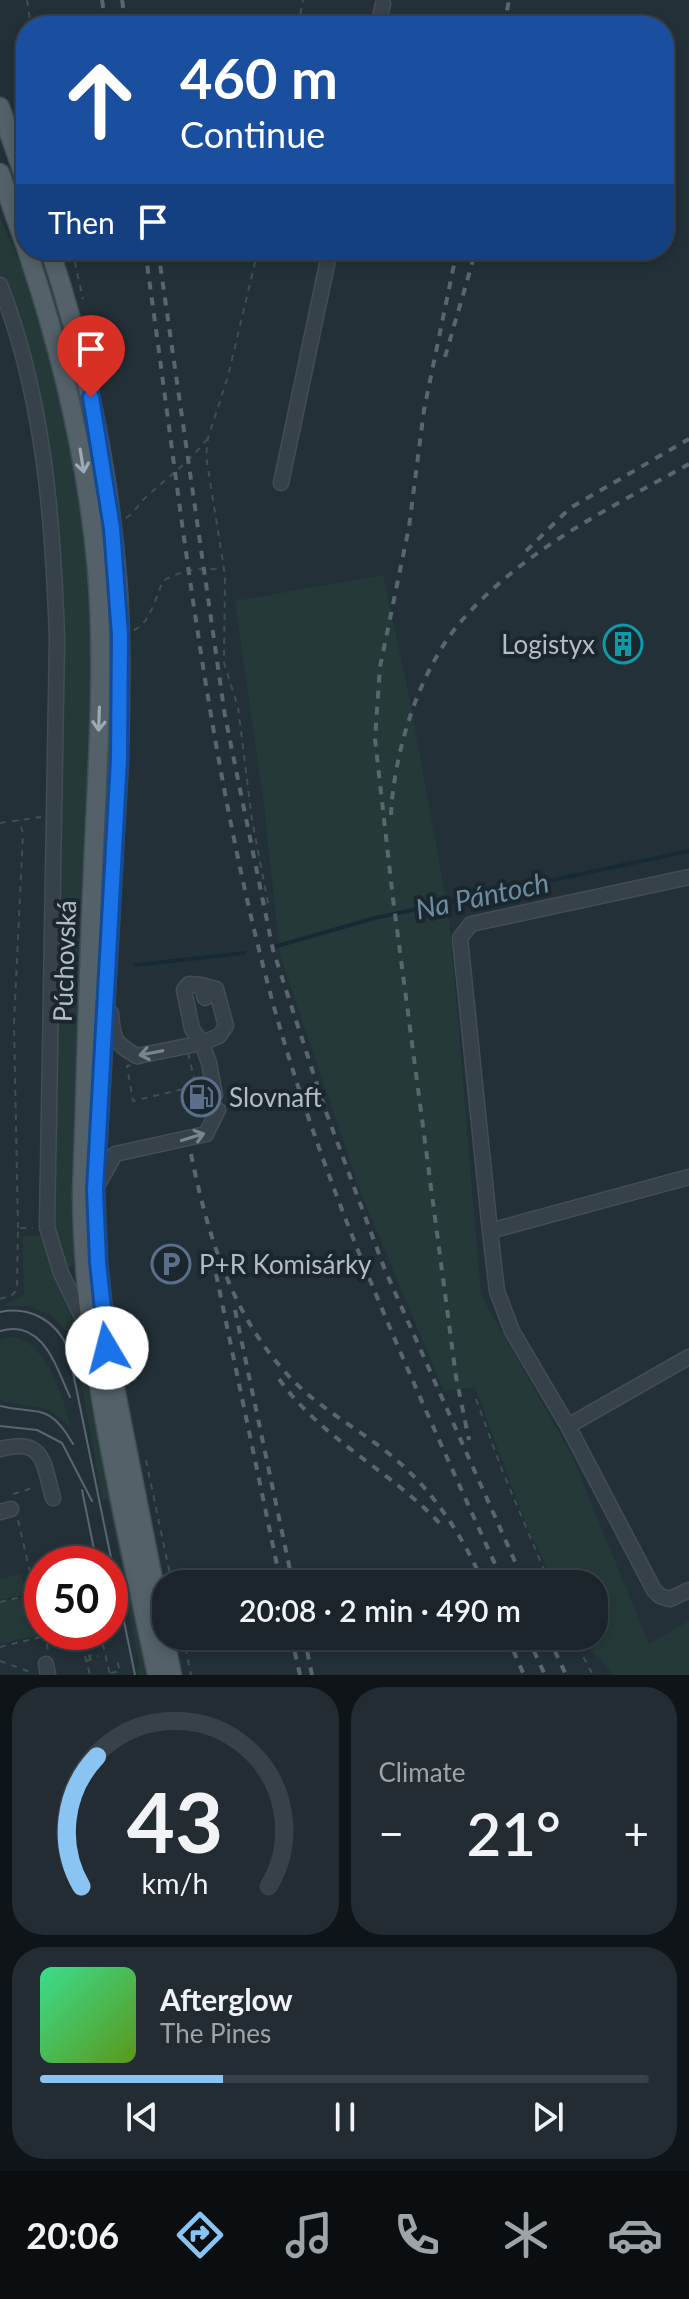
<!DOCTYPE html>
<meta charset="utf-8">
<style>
:root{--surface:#1a242a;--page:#232c32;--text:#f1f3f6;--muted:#9fa4a8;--line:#384147;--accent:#89c4f2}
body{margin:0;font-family:Lato,sans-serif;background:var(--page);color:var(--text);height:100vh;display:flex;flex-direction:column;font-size:30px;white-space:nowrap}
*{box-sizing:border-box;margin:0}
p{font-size:26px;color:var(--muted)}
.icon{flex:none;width:44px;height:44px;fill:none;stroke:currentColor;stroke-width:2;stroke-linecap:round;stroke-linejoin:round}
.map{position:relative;height:1675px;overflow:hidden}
.details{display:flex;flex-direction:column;gap:12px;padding:12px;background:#0e1417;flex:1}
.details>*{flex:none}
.guide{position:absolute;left:16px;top:16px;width:658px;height:244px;border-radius:32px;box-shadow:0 4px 12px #0003,0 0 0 2px var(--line);background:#1a4fa0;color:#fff;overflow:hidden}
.speed{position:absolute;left:24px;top:1546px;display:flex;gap:16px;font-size:40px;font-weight:700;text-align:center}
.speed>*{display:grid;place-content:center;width:104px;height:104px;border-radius:50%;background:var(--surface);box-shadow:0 4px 12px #0003,0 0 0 2px var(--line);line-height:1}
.speed .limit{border:12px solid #d22;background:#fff;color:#111}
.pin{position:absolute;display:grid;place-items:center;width:68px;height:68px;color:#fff;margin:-82px -34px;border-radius:50% 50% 50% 0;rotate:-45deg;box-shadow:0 0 8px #0007}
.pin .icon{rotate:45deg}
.me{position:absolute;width:88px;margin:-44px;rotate:352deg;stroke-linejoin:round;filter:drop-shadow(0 0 6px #0008)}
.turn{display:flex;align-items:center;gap:28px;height:168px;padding:0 32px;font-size:36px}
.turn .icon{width:104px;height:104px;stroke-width:2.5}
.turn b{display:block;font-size:56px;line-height:68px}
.then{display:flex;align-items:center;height:76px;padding:0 32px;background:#0003;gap:16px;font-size:30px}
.big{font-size:60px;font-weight:600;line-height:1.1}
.details .card{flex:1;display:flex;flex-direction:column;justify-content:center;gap:12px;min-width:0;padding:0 28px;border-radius:32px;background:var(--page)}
.details .dial{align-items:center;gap:0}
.dial svg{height:208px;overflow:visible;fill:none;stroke:var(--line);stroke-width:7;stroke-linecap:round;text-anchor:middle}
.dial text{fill:var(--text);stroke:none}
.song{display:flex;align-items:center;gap:24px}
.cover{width:96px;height:96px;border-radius:12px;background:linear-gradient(135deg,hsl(150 70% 55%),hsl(90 70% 35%))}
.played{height:8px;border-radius:4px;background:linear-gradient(90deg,var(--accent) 30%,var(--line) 30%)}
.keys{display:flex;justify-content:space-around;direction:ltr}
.heat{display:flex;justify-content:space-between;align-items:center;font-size:44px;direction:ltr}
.details .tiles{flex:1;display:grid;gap:12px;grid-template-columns:1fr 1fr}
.card:last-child{grid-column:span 2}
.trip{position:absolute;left:152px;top:1570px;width:456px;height:80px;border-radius:32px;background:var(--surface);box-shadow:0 4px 12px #0003,0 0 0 2px var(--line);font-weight:600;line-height:80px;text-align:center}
.menu{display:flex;height:128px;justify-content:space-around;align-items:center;background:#0a0e11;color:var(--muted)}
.menu .icon{width:56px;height:56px}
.menu .active{color:var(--accent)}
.menu b{font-size:36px;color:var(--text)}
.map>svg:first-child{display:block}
.green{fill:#253a38}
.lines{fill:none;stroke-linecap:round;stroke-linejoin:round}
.stream{stroke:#172935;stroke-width:4}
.minor-casing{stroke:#424d55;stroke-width:17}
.major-casing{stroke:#424d55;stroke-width:21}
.path{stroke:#3d5250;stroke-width:2;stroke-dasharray:6 6;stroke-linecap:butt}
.minor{stroke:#364149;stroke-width:14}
.major{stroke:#546169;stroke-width:18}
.tram{stroke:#586670;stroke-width:2}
.rail{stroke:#586670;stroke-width:4;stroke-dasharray:8 8;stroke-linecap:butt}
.oneway{stroke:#9eaab3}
.oneway2{stroke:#7a858d}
.route-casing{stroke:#114b97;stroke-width:20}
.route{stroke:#1a73e8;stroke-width:14}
.labels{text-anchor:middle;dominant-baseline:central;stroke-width:8;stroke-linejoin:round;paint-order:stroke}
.poi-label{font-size:26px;fill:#b1bcc5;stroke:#1b262e;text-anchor:start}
.street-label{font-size:26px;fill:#b1bcc5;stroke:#1b262e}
.water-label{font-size:28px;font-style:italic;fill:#6c8da2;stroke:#1b262e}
</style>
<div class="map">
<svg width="689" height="1675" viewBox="0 0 689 1675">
<rect width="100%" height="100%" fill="#233038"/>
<path class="green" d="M0,219c57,116 84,250 91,379 3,72 -1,145 -3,217 -5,149 -15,298 -13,447l-2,4 -4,2c-16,-16 -15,-44 -16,-65l10,-590 -9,-111 -14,-114 -18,-60 -22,-52z
M383,575l26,121 40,220 32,379 90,159 78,190 40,-23v54h-77c-7,-16 -25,-23 -33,-39h15v-52h-39l-29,-60 -51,-137 -31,4 -82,-195 -82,-241 -16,-150 -29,-204z
M41,1235c11,38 28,72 41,109l69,331h-13l-2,-7 4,-1 -12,-58 1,-9 -22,-102 -5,1 -28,-159 -23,-25 -22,-9h-26l21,-12 -2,-57z
M10,1337c35,1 54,60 60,90 -28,-29 -38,-16 -70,-27v-60z
M21,1574l6,20 -27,6v-21z
M28,1596l9,39 -37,9v-41z"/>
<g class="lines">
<path class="stream" d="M277,946l98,-28 314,-67
M136,965l108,-12"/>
<g class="minor-casing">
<path id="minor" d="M378,26l5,-22
M0,285c44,112 53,235 57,354l-10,588 14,46 27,56
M281,483l49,-233
M689,877l-218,47 -11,14 30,293 199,-54
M201,985l15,4 10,37 -7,10 -17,7
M111,1013c2,26 3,30 26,43l65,-13 7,20 6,32
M202,1043l-10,-14 -8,-39 5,-6 12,1 4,13
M97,1186l18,-32 91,-20 12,-24
M490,1231l7,60 15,40 56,95
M689,1357l-121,69 86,164 6,6 10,3 19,-9
M0,1449c45,-12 43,14 53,49
M0,1512l11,-3
M46,1664l2,11"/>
</g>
<g class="major-casing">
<path id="major" d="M0,107l26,74
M0,173l26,74
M27,250c35,104 60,209 70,319 8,101 0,203 -4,303 -5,107 -7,214 -11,321 1,163 42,323 75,482
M50,250c35,106 58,215 67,327 5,60 3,122 2,182l-24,431 3,72 9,86 65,327"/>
</g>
<path class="path" d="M27,0l4,26
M298,26l5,-26
M72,250l11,49
M258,250l-30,126 -20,62 -2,18 19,119 -1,88 14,44 14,113 17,88
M126,518c8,-5 12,-13 18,-19 22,-21 45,-36 63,-60
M134,630c16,-6 22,-34 29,-49 17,-11 40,-14 60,-11
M0,823l41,-6
M188,1053l8,33 -63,15 -6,-35z
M18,1228l-4,-205 9,-190 -4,-13
M0,1299l12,-4 5,-5 1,-62h15
M476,1399l26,71 48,114
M146,1460l26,124
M13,1494l23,-7
M18,1520l24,104
M0,1602l34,-8
M110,1608l4,-2
M44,1632l4,18
M100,1632l10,43
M183,1636l8,39
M572,1636l21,39
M0,1647l45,-11
M85,1656l5,19
M0,1661l33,12
M86,1661l7,-2 -1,-4 -3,1 1,2 8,-2
M111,1673l9,-2 -3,-10"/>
<use href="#minor" class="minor"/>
<use href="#major" class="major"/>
<path class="tram" d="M0,1312c30,-6 55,8 68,36l67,327
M0,1331c43,-13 56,36 70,66
M0,1406c39,9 49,-4 73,38
M0,1426l37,4 25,13 30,58
M82,1490l15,74"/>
<path class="rail" d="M102,0l4,26
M122,0l4,26
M504,26l5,-26
M145,250c36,253 61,510 129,757 56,200 145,388 230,577
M158,250l67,466 48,234 53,162 59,158 140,314
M457,250l-33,160 -15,117 -29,140 -5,72 18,160 63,478 13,63
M445,357l31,-107
M526,551l44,-43 119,-69
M391,815c3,-65 29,-148 73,-197 61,-69 146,-110 225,-154
M191,1154c18,88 45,175 113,237 25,22 53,38 79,58 47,36 77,82 101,135
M216,1274l65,310
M235,1310l58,274
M279,1379c44,62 115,93 165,149
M291,1636l9,39
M304,1636l8,39
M507,1636l17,39
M527,1636l18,39
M548,1636l18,39"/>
</g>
<defs><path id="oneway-shaft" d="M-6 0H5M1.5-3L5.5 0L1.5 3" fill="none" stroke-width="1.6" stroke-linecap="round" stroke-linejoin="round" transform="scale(2)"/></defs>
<g class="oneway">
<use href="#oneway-shaft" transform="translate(82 461) rotate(81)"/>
<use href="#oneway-shaft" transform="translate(99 719) rotate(92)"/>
</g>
<g class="oneway2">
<use href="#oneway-shaft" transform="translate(151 1053) rotate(169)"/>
<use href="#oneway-shaft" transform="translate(193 1137) rotate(-17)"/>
</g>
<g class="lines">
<g class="route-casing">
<path id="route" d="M91,397l21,131 8,107 -1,124 -24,431 3,72 9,86"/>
</g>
<use href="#route" class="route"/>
</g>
<defs>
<g id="building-ring" transform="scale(2)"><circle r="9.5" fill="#1b262e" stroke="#0f9aa8" stroke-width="1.5"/><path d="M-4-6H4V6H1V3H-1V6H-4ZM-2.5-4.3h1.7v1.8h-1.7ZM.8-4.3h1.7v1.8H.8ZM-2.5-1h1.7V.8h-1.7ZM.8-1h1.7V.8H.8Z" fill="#0f9aa8"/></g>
<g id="fuel-ring" transform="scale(2)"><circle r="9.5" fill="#1b262e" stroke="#5c6f8a" stroke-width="1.5"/><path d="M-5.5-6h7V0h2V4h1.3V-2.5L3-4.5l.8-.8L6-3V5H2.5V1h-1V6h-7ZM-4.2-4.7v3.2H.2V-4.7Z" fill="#5c6f8a"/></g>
<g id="parking-ring" transform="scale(2)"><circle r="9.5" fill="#1b262e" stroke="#5c6f8a" stroke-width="1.5"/><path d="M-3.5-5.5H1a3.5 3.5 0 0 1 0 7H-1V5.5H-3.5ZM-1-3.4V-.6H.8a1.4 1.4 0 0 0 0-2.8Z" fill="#5c6f8a"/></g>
</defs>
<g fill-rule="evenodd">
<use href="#building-ring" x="623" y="644"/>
<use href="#fuel-ring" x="201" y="1097"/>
<use href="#parking-ring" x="171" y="1264"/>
</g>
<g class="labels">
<g class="poi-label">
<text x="595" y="644" text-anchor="end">Logistyx</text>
<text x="229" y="1097">Slovnaft</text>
<text x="199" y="1264">P+R Komisárky</text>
</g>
<g class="street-label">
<text transform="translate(64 961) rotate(-88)">Púchovská</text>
</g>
<g class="water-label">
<text transform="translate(482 895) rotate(-12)">Na Pántoch</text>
</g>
</g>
</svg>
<div class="speed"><div class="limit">50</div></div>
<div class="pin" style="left:91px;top:397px;background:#d93025"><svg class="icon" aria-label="arrive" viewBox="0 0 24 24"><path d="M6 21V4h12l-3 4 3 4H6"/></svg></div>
<svg class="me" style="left:107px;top:1348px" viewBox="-20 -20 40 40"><circle r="19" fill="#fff"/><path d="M0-13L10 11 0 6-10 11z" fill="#1a73e8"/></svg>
<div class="trip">20:08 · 2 min · 490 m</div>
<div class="guide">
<div class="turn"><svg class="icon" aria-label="ahead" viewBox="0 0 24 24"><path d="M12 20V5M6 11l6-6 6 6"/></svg><div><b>460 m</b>Continue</div></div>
<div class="then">Then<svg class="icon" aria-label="arrive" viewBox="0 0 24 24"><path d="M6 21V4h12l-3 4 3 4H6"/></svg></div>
</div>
</div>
<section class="details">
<div class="tiles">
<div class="card dial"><svg viewBox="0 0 100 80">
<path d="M14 69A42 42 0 1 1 86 69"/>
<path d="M14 69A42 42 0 0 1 20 19" stroke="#89c4f2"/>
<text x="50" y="56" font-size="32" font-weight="700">43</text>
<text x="50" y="72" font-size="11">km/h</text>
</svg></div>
<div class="card"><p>Climate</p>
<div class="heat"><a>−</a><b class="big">21°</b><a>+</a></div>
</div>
<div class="card">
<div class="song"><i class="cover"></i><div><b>Afterglow</b><p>The Pines</p></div></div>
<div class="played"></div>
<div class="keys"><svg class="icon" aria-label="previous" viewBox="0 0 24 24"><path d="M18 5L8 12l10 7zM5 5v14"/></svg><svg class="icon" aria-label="pause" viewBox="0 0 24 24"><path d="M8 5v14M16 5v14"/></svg><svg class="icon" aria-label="next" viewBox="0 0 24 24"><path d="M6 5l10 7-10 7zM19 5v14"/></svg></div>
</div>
</div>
</section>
<nav class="menu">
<b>20:06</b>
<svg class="icon active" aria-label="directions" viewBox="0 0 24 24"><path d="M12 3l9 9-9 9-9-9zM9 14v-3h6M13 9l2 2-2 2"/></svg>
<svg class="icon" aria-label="music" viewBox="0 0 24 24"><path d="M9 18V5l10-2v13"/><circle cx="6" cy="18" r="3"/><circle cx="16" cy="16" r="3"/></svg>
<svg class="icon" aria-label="phone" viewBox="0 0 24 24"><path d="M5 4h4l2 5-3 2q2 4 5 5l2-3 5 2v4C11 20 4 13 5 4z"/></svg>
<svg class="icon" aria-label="climate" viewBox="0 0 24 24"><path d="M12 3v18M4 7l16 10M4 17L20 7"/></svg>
<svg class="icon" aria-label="car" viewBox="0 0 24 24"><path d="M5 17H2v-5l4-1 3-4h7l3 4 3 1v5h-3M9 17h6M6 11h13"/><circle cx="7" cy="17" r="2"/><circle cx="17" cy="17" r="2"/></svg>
</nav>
